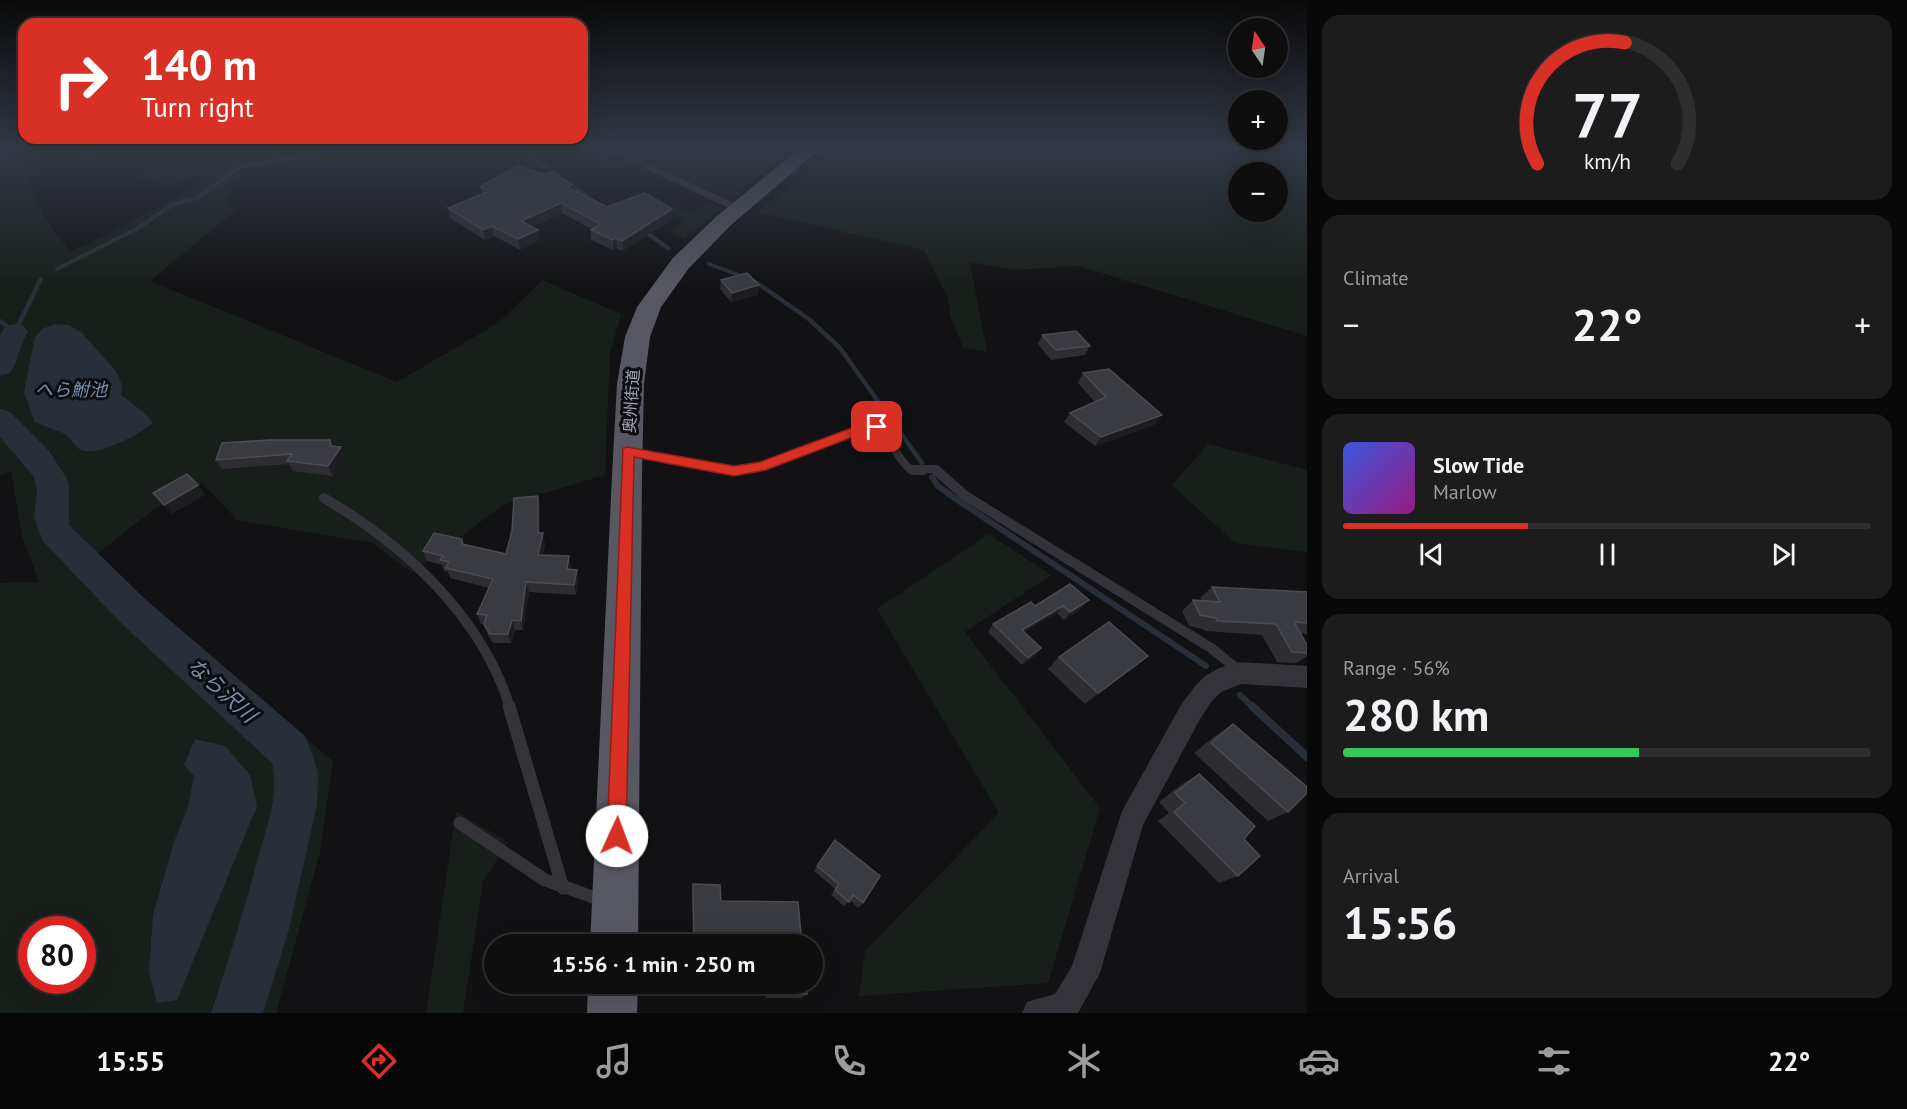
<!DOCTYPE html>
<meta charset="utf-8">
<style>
:root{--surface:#0e0e0f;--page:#1c1c1d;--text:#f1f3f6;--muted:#9b9c9e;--line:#2e2e2f;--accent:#d93025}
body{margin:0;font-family:"PT Sans","Noto Sans JP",sans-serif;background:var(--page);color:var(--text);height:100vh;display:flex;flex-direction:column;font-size:22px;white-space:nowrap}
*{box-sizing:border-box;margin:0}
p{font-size:20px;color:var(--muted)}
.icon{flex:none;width:33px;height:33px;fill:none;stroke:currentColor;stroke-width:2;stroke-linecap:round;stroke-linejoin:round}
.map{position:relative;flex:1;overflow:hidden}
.panel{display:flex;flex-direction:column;gap:15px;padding:15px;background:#080808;width:600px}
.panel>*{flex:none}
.hud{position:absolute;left:18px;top:18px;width:570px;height:126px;border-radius:18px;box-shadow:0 6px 24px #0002,0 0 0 2px var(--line);background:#d93025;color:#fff;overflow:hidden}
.needle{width:39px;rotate:347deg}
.controls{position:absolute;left:1228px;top:18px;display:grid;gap:12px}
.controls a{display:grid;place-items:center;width:60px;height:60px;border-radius:50%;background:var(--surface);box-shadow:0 6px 24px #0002,0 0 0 2px var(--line);font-size:30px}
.speed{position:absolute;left:18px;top:916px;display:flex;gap:12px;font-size:30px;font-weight:700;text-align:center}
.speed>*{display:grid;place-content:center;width:78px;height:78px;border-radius:50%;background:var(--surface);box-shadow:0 6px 24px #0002,0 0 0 2px var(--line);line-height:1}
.speed .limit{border:9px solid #d22;background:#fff;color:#111}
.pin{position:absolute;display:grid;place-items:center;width:51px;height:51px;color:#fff;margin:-26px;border-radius:12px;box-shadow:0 3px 9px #0006}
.me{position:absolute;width:66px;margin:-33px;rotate:2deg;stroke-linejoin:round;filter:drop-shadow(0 0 4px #0008)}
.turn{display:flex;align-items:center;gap:21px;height:126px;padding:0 24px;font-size:27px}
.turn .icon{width:78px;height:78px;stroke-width:2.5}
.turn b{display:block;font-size:42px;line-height:51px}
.big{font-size:45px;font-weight:800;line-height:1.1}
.panel .tile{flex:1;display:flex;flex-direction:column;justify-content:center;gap:9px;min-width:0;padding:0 21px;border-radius:18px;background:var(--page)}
.panel .dial{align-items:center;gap:0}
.dial svg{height:156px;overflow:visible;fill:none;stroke:var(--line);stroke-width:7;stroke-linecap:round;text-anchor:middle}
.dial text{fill:var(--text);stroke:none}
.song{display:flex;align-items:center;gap:18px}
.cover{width:72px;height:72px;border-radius:9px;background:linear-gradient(135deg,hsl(230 70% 55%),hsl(310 70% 35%))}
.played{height:6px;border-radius:3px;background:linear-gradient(90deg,var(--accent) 35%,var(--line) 35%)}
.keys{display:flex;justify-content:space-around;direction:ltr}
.heat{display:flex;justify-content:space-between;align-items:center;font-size:33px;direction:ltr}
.charge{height:9px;border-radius:4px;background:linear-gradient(90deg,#34c759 56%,var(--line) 0)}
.trip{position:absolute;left:484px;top:934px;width:339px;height:60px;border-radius:30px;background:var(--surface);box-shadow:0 6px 24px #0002,0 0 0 2px var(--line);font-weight:800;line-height:60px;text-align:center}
.tab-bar{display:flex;height:96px;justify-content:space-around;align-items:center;background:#060606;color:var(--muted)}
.tab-bar .icon{width:42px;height:42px}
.tab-bar .on{color:var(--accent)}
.tab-bar b{font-size:27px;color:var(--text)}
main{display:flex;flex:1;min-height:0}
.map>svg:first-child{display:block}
.green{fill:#181f1a;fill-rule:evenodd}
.water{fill:#282f38}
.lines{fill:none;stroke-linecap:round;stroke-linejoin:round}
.stream-far3{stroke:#282f38;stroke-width:4}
.stream-far2{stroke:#282f38;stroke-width:4.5}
.stream-far1{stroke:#282f38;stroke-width:6}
.stream{stroke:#282f38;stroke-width:8}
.river{fill:#282f38;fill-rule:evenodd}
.service-far2{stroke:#333339;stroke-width:8}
.service-far1{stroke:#333339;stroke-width:10}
.service{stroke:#333339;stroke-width:13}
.minor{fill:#333339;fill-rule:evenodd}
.trunk{fill:#575861;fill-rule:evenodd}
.wall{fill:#2e2e32}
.shaded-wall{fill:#1d1d20}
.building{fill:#3a3b40;stroke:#4b4c52;stroke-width:1.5}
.route{fill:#d93025;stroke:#8d1f18;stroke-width:1.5}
.labels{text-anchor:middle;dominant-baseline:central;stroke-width:6;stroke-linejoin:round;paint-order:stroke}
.street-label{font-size:16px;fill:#a3a6b5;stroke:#0d0d0f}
.water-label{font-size:18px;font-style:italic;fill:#7891b2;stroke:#0d0d0f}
.near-water-label{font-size:21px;font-style:italic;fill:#7891b2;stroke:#0d0d0f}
</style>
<main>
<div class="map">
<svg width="1307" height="1013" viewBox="0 0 1307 1013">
<rect width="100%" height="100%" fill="#121214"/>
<path class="green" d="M0,146h141l-113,30 14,37 28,39 59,-29 80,-44 -18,-5 -20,12 -33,-11 28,-13 -18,-16h231l-5,1 10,15 -40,10 -12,-18 -87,15 -19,32 9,10 -85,70 247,101 101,-59 44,-43 79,34 -11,39 -5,122 -102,30 -91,68 -40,-30 -135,-23 -35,-37 -50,28 -54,42 13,18 222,190 -13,91 -44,161h-276v-430l39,-1 -17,-46 -11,-65 -11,4zM28,373l93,21 31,29 -85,12 -43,-43zM32,930h50v51h-50z
M609,146h186l-63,52 -58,-21z
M841,146h466v190l-228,-70 -63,4 -46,-8 17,90 -24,-5 -13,-31 -2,-18 -24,-48 -167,-38 61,-45zM1278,172v40h-39v-40z
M648,194l42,19 21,-10 12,5 -39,31 -13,-7 12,-12 -40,-21z
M1208,444l99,26v82l-72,-9 -63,-58z
M989,534l62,41 -86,57 135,176 -52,175 -189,13 6,-45 134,-138 -122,-204z
M456,811l52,31 -25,40 -20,131h-37z"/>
<path class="water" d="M92,146h39l-43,12 -8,-2 2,-5z
M55,324l14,1 12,7 35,39 6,14 -1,9c10,10 24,17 32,29 -13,11 -55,34 -72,27 -7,-3 -9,-12 -16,-16 -10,-5 -20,-7 -30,-12l-11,-30 11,-55 7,-8z
M195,739l30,7 25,29 7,31 -80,194 -20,3 -8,-32 4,-56 21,-73 14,-35 6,-31 -10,-11z"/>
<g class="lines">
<path class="stream-far3" d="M516,146l84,60
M644,231l24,17
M709,264l35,13
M57,269l81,-41 36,-24 21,-5 45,-32 92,-16 9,-5
M752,280l13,8
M36,288l5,-9"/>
<path class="stream-far2" d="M763,287l47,33 30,28 82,115
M0,321l15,11 22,-45"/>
<path class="stream-far1" d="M932,477l6,9 18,13 250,167
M1240,695l14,13"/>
<path class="stream" d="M1252,706l55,51"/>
<path class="river" d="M15,324l9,2 4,6c-8,13 -10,28 -18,41l-10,3v-41l6,-9z
M0,409l10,3 39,39 17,26 3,8v40l76,74 160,137 6,15 7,21 -1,33 -28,124 -26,84h-52c17,-51 33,-102 47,-155 8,-30 22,-64 14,-95l-153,-142 -76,-80 -9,-23 3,-26 -3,-15 -34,-40z"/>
<path class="service-far2" d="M633,453l101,18 27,-4 109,-42c22,7 23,31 40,44h23l6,2"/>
<path class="service-far1" d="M727,470h16
M912,470h11
M936,470l28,25 247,153 30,24
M324,498c80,47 158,118 186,210"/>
<path class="service" d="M509,706l54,182
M460,823l85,57 59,21"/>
<path class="minor" d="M597,146h15l133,62 -6,4 -4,-1z
M1241,662l66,4v22l-66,-4 -20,8 -10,10 -12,19 -56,104 -43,148 -22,40h-56l5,-11 28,-8 17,-28 50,-155 59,-106 14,-19 10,-10 14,-8z"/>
<path class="trunk" d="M803,146h20l-92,79 -42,43 -28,39 -11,30 -6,47 -2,91 -4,470h-48l22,-470 5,-91 8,-47 12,-30 36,-49 44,-42z
M588,984h50l-1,29h-50z"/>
</g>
<path class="wall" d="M480,187l93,4 34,16 65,2v10l-49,32 -6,-3 -4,2 -22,-10v-10l1,-1 -30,-16 -30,14 7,13 -19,10 -26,-14 -9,4 -35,-22 -2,-10 34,-13z
M721,280l38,5 -1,10 -27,7 -11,-13z
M1042,335l48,11 -5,9 -34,5 -13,-16z
M1083,373l79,42 -8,10 -59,21 -31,-24 6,-9 25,-11 -17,-19z
M330,440l3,6 13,11 -13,19 -40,-5 -4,-7 -67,5 -6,-9z
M538,496l2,11v26l5,11 -2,11 26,1 2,13 7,11 -2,15 -47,-3 -6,38h-8l-4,13h-18l-5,-8 -4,-11h-3l-4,-10 12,-26 -39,-10 -2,-6 -4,-1 -2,-6 -15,-4 -4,-10 39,-12 2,5 42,10z
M1070,584l12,24 -18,12 -7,-7 -33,19 17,16 -6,8 -13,9 -34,-33 5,-8 42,-18z
M1212,587l95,5v42h-6l6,11v11l-10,7 -20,-1 -15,-27 -57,-4 -2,-2 -14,-3 -7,-15 11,-11 9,1 -2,-3z
M1059,657l75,11 -49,36 -37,-35z
M1233,724l55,88 -20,9 -74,-68 22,-18z
M1199,774l45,65 -6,37 -19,7 -61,-62 11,-8 -10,-11 23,-18z
M835,840l28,63 -5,5 -8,-8 -6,6 -13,-11 4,-6 -21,-18z
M693,884l28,17 81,44h-109l-1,-53z
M765,984h41l1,10 -6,4h-35z"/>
<path class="shaded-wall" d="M573,185v10l-6,-8z
M561,203l1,10 -39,18 -2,-10z
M672,209v10l-49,32 -1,-10z
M492,226l2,10 -9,4 -2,-10z
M538,230l1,10 -19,10 -2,-11z
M616,238l1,10 -4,2v-10z
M759,285l-1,10 -27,7 1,-9z
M1162,415l-8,10 -59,21 6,-9z
M341,447l5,10 -13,19 -5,-10z
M198,485l7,10 -33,19 -8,-9z
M538,496l2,11v37l-2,-11z
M543,533l2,11 -5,21 -2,-10z
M569,556l2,11 -2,12 -2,-10z
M577,570l1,10 -2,15 -2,-10z
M526,582l3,10 -6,38 -2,-9z
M1089,600l-7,8 -18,12 6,-8z
M1063,606l-6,7 -41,24 6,-7z
M512,620l3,10 -4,13 -3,-9z
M1041,648l-6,8 -13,9 6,-7z
M1148,656l-14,12 -49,36 13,-11z"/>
<path class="building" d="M517,166l28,8 6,-2 22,13 -6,2 40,20 38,-14 27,16 -50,32 -6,-3 -3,2 -22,-10 10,-6 -40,-21 -40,18 17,9 -20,9 -26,-13 -9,4 -35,-22 42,-17 -10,-4z
M747,273l12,12 -27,8 -11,-13z
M1076,331l14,15 -34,4 -14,-15z
M1109,369l53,46 -61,22 -31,-24 36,-16 -23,-24z
M270,440h60l1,6 10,1 -13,19 -41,-5 5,-7 -76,6 6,-17z
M187,474l11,11 -34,20 -11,-12z
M538,496v37h5l-5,22 31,1 -2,13 10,1 -3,15 -48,-3 -5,39 -9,-1 -4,14h-18l-6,-9 3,-10 -10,-1 16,-35 -47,-11 3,-6 -9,-2 3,-4 -20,-5 11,-18 28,6v5l44,10 6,-23 2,-33z
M1070,584l19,16 -19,12 -7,-6 -41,24 19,18 -13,10 -35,-34 38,-22 4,4z
M1212,587l95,5v31l-13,-1 13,23v8l-15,-1 -16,-28 -59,-3 -1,-3 -16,-3 -7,-15 27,2z
M1109,622l39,34 -50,37 -39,-36z
M1233,724l74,63v6l-19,19 -77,-69z
M1199,774l56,52 -11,13 16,17 -22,20 -64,-64 11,-9 -10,-10z
M835,840l45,36 -17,27 -10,-8 -4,7 -14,-12 4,-6 -22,-18z
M693,884l27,1 1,16 77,1 4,43h-108z
M770,984h36l1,10h-36z"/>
<linearGradient id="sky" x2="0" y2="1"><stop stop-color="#0a0a0b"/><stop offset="0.51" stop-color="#333945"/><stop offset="1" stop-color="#333945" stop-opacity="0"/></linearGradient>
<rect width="1307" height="288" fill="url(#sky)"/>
<path class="route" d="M870,421l12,3 2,3 -2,3h-11l-105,40 -32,6 -100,-19 -8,379 -2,7 -7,3 -7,-3 -3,-7 16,-388 4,-1 107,19 26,-4z"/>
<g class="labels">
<g class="street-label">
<text transform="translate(631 401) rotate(-86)">奥州街道</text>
</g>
<g class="water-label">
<text x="71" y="389">へら鮒池</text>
</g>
<g class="near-water-label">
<text transform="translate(222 690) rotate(42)">なら沢川</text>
</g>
</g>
</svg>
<div class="controls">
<a><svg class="needle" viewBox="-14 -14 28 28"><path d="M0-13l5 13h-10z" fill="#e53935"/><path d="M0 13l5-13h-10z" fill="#9b9c9e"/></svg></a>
<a>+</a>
<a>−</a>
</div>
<div class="speed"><div class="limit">80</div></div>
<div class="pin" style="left:877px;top:427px;background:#d93025"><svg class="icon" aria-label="arrive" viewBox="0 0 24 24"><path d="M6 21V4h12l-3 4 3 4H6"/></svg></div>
<svg class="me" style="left:617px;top:836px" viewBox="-20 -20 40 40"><circle r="19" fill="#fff"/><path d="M0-13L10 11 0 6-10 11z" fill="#d93025"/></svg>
<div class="trip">15:56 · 1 min · 250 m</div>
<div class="hud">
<div class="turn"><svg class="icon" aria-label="right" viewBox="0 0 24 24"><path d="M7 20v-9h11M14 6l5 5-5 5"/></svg><div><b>140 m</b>Turn right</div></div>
</div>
</div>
<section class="panel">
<div class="tile dial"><svg viewBox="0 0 100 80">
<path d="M14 69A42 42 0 1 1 86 69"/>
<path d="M14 69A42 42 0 0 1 59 7" stroke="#d93025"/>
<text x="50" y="56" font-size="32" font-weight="700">77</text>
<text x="50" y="72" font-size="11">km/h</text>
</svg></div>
<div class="tile"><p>Climate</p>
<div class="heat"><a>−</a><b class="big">22°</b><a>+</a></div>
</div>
<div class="tile">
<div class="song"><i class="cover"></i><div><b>Slow Tide</b><p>Marlow</p></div></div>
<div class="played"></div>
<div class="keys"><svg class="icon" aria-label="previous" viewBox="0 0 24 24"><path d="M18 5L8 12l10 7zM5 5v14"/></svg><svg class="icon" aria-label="pause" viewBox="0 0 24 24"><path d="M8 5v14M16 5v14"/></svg><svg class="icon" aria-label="next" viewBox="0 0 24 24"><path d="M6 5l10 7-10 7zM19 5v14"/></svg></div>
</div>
<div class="tile"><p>Range · 56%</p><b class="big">280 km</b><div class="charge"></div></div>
<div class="tile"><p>Arrival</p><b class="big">15:56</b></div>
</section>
</main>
<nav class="tab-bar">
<b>15:55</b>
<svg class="icon on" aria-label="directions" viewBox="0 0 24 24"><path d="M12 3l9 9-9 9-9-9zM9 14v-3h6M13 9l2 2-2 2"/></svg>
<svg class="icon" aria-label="music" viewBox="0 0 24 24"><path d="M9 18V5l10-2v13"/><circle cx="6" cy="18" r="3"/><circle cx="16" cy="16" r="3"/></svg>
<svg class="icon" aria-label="phone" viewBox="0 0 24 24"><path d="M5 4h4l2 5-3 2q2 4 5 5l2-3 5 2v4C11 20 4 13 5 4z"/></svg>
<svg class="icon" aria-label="climate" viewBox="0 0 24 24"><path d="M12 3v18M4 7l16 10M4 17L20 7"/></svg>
<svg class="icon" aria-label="car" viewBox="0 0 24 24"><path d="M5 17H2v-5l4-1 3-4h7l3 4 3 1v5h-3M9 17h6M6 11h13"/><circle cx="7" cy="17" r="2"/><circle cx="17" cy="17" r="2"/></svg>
<svg class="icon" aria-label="filters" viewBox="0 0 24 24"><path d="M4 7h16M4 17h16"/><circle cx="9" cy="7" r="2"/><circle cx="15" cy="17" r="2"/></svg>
<b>22°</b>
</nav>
